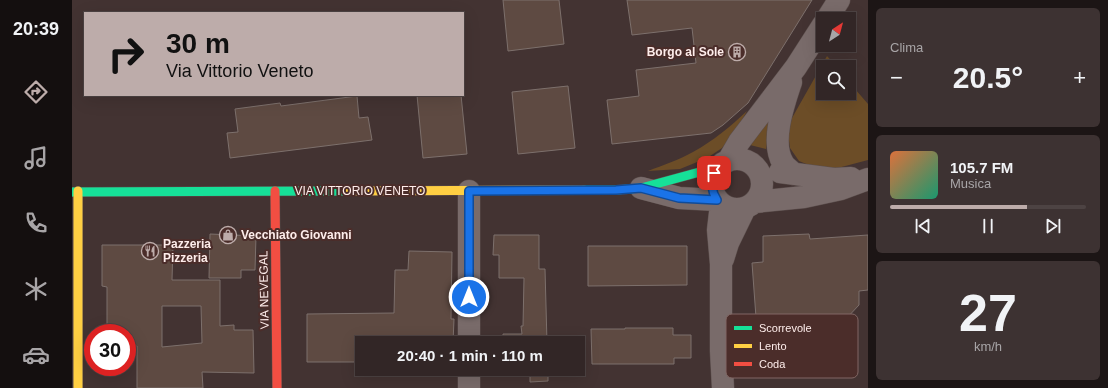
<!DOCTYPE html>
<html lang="it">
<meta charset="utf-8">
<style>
:root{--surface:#322626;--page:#3d3232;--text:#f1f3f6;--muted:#a8a5a7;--line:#4d4343;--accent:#bdacaa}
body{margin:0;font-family:Helvetica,sans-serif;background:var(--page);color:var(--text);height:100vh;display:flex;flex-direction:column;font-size:15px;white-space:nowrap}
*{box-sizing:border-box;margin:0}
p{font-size:13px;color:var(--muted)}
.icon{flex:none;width:22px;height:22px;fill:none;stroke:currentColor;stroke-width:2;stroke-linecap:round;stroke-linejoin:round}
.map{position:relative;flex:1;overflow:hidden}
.details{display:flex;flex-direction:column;gap:8px;padding:8px;background:#1c1515;width:240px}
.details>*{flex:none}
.top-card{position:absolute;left:12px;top:12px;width:380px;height:84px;border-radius:0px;box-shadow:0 4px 16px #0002,0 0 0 1px var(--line);background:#bdacaa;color:#111;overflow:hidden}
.needle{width:26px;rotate:36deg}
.controls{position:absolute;left:744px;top:12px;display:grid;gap:8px}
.controls a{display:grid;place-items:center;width:40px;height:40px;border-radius:0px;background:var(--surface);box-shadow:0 4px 16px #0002,0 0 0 1px var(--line);font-size:20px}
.speed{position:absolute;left:12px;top:324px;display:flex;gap:8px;font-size:20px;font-weight:700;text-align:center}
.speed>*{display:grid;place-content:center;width:52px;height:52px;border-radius:50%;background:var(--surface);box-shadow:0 4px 16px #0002,0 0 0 1px var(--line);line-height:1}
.speed .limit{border:6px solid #d22;background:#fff;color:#111}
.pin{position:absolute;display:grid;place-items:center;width:34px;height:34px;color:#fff;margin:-17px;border-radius:8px;box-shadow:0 2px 6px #0006}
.me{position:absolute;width:44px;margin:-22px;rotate:0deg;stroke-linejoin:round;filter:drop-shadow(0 0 3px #0008)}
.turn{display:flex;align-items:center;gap:14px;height:84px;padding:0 16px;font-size:18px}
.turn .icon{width:52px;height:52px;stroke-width:2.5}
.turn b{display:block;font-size:28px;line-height:34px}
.big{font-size:30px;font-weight:700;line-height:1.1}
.details .card{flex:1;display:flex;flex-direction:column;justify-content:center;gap:6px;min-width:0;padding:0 14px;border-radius:6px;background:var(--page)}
.details .dial{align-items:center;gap:0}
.dial b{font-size:52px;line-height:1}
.song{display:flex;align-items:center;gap:12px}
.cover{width:48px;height:48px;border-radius:6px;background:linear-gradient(135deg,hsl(20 70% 55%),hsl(160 70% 35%))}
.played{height:4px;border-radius:2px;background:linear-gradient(90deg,var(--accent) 70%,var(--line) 70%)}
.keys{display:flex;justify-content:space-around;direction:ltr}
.heat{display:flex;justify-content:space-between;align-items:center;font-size:22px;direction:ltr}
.trip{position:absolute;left:283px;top:336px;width:230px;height:40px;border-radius:0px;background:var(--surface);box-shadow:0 4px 16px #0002,0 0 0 1px var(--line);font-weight:700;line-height:40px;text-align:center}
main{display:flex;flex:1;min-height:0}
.menu{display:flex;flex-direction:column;width:72px;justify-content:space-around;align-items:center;background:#140f0f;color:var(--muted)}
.menu .icon{width:28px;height:28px}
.menu .on{color:var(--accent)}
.menu b{font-size:18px;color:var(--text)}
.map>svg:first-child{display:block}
.green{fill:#6c4d27}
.building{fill:#5e4a42;stroke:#7d706c;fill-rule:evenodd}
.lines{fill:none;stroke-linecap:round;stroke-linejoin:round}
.street-casing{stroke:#5c4f4d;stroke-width:23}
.fast-casing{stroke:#5c4f4d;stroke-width:10}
.slow-casing{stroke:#5c4f4d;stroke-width:10}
.jam-casing{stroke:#5c4f4d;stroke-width:10}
.street{stroke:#796b6a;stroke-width:22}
.fast{stroke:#16e098;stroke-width:9}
.slow{stroke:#ffcf43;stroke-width:9}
.jam{stroke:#f24e42;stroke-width:9}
.route-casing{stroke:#114b97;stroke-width:10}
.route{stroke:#1a73e8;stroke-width:7}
.labels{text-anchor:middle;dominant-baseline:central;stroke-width:4;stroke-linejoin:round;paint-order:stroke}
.poi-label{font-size:12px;font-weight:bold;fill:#feedeb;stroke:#4b2d2a;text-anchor:start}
.street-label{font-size:12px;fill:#feedeb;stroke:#4b2d2a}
.key{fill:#4b2d2a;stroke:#816764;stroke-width:1}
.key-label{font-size:11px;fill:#feedeb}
</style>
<main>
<nav class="menu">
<b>20:39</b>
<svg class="icon on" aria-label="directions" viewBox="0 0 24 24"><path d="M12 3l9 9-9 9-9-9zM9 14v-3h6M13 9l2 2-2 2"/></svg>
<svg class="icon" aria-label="music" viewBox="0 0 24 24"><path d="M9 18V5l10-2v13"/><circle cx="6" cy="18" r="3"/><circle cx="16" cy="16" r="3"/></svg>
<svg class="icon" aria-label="phone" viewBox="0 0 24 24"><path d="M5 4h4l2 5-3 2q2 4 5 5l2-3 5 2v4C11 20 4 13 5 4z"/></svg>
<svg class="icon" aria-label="climate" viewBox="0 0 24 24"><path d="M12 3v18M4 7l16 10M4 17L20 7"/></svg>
<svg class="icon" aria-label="car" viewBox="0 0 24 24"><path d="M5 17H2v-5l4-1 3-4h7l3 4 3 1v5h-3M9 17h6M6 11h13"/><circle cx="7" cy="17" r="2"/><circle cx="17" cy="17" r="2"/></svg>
</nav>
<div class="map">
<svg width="796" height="388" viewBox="0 0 796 388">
<rect width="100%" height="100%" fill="#433332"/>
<path class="green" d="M755,56l10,11h-14v26h26v-11l19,22v56l-34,9 -18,-1 -17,-7 -9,-13 -2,-15 4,-15z
M703,103l-9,46 -20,-5z
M675,111l-12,21 -13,16 -15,10 -27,11 -32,2c15,-6 31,-11 45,-19 20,-11 38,-26 54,-41z"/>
<path class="building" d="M431,0h56l5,44 -56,7z
M555,0h185l-64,103 -25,22 -12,8 -99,11 -5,-44 32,-4 -3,-26 60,-7 -4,-35 -60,7z
M496,86l7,62 -57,6 -6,-62z
M345,95h44l6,59 -44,4z
M285,96l2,22 9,-1 4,23 -142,18 -3,-25 11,-1 -3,-23 45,-6 1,3z
M138,234l46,2 -1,34h-14v8h-32z
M737,234l1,5 58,-4v55l-9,1v14l-29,31 -21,1 1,15 -22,21 -36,3 -3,-45h8l-5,-68 11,-1v-26z
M422,235h45v34h6l2,74h-44v-9h19l-1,-8h2l1,-48h-25v-23h-6z
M30,245h71l-1,35h48v46l14,-1v5h19l1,43 -52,-1 1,16h-66v-42h-10v-13h-20v-46l-5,-1zM90,306h39l1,37 -40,4z
M516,246h99v39l-99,1z
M337,251l43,1 -1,67h3l-1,24h-91v19h-55v-48l87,-1 1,-43h13z
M553,328h48v7h18v23h-17v6h-82l-1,-35h34z
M312,369h21v6l-20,1z
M450,369h26v12l-18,1v-6h-8z"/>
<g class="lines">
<g class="street-casing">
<path id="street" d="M755,19l12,-19
M719,82c-7,21 -21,60 -8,81 2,4 7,7 11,11
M640 184a25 25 0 1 1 50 0a25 25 0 1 1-50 0Z
M656,161l11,-19 57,-75 27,-42
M708,172l54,7 17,-1
M569,188l38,10 38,2
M683,202l49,-5 37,-8 27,-10
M649,204l-3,26 3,34v87l2,37
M651,259l5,-16 17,-35
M397,343v-152
M397,388v-19"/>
</g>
<g class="fast-casing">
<path id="fast" d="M512,190h32l25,-2 77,-21
M0,192l274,-1"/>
</g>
<g class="slow-casing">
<path id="slow" d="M6,191v197
M274,191l238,-1"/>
</g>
<g class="jam-casing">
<path id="jam" d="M203,191l2,197"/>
</g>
<use href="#street" class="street"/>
<use href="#fast" class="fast"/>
<use href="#slow" class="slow"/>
<use href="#jam" class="jam"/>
</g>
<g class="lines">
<g class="route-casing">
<path id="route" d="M397,297v-106l147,-1 25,-2 38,10 38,2c-6,-9 -6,-17 -3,-27"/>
</g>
<use href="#route" class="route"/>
</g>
<defs>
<g id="building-ring" transform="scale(0.9)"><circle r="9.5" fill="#4b2d2a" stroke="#bdacaa" stroke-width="1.5"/><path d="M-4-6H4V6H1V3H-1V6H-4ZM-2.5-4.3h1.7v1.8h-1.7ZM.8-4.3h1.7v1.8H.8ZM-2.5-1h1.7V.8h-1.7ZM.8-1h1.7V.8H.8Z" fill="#bdacaa"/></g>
<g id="shop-ring" transform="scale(0.9)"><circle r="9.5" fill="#4b2d2a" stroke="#bdacaa" stroke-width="1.5"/><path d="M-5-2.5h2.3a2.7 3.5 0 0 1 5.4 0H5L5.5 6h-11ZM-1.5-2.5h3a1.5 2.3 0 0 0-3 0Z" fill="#bdacaa"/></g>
<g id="restaurant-ring" transform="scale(0.9)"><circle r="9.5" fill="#4b2d2a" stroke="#bdacaa" stroke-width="1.5"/><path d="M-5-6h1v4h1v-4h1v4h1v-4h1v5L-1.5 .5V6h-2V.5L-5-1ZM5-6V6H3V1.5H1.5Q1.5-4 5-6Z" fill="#bdacaa"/></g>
</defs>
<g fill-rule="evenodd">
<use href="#building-ring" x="665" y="52"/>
<use href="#shop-ring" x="156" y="235"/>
<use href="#restaurant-ring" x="78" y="251"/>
</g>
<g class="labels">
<g class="poi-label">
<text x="652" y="52" text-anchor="end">Borgo al Sole</text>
<text x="169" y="235">Vecchiato Giovanni</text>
<text x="91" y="244">Pazzeria<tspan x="91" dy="14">Pizzeria</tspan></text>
</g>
<g class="street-label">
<text x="288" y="191">VIA VITTORIO VENETO</text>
<text transform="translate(192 290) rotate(-91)">VIA NEVEGAL</text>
</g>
</g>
<rect x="654" y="314" width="132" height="64" rx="6" class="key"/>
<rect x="662" y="326" width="18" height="4" fill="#16e098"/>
<rect x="662" y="344" width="18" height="4" fill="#ffcf43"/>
<rect x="662" y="362" width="18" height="4" fill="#f24e42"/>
<g class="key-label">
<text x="687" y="332">Scorrevole</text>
<text x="687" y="350">Lento</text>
<text x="687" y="368">Coda</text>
</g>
</svg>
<div class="controls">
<a><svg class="needle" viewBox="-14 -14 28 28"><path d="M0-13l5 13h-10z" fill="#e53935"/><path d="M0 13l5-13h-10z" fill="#a8a5a7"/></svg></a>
<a><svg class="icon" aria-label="search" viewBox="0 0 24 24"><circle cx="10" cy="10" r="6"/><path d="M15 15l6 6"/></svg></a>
</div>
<div class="speed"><div class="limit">30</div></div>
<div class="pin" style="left:642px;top:173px;background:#d93025"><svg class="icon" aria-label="arrive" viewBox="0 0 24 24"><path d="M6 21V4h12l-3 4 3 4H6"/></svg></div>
<svg class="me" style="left:397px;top:297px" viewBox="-20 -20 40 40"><circle r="17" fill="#1a73e8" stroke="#fff" stroke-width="3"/><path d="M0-11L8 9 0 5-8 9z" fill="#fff"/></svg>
<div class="trip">20:40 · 1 min · 110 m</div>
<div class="top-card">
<div class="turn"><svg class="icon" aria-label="right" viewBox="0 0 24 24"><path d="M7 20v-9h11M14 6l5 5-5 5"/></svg><div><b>30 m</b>Via Vittorio Veneto</div></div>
</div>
</div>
<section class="details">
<div class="card"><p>Clima</p>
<div class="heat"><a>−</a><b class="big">20.5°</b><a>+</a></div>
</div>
<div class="card">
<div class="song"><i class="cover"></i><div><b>105.7 FM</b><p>Musica</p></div></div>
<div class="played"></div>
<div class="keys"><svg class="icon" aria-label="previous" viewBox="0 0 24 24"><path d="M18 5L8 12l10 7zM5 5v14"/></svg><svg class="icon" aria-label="pause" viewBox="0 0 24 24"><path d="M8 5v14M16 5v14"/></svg><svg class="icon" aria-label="next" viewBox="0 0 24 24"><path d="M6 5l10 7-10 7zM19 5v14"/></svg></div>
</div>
<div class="card dial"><b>27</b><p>km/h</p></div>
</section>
</main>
